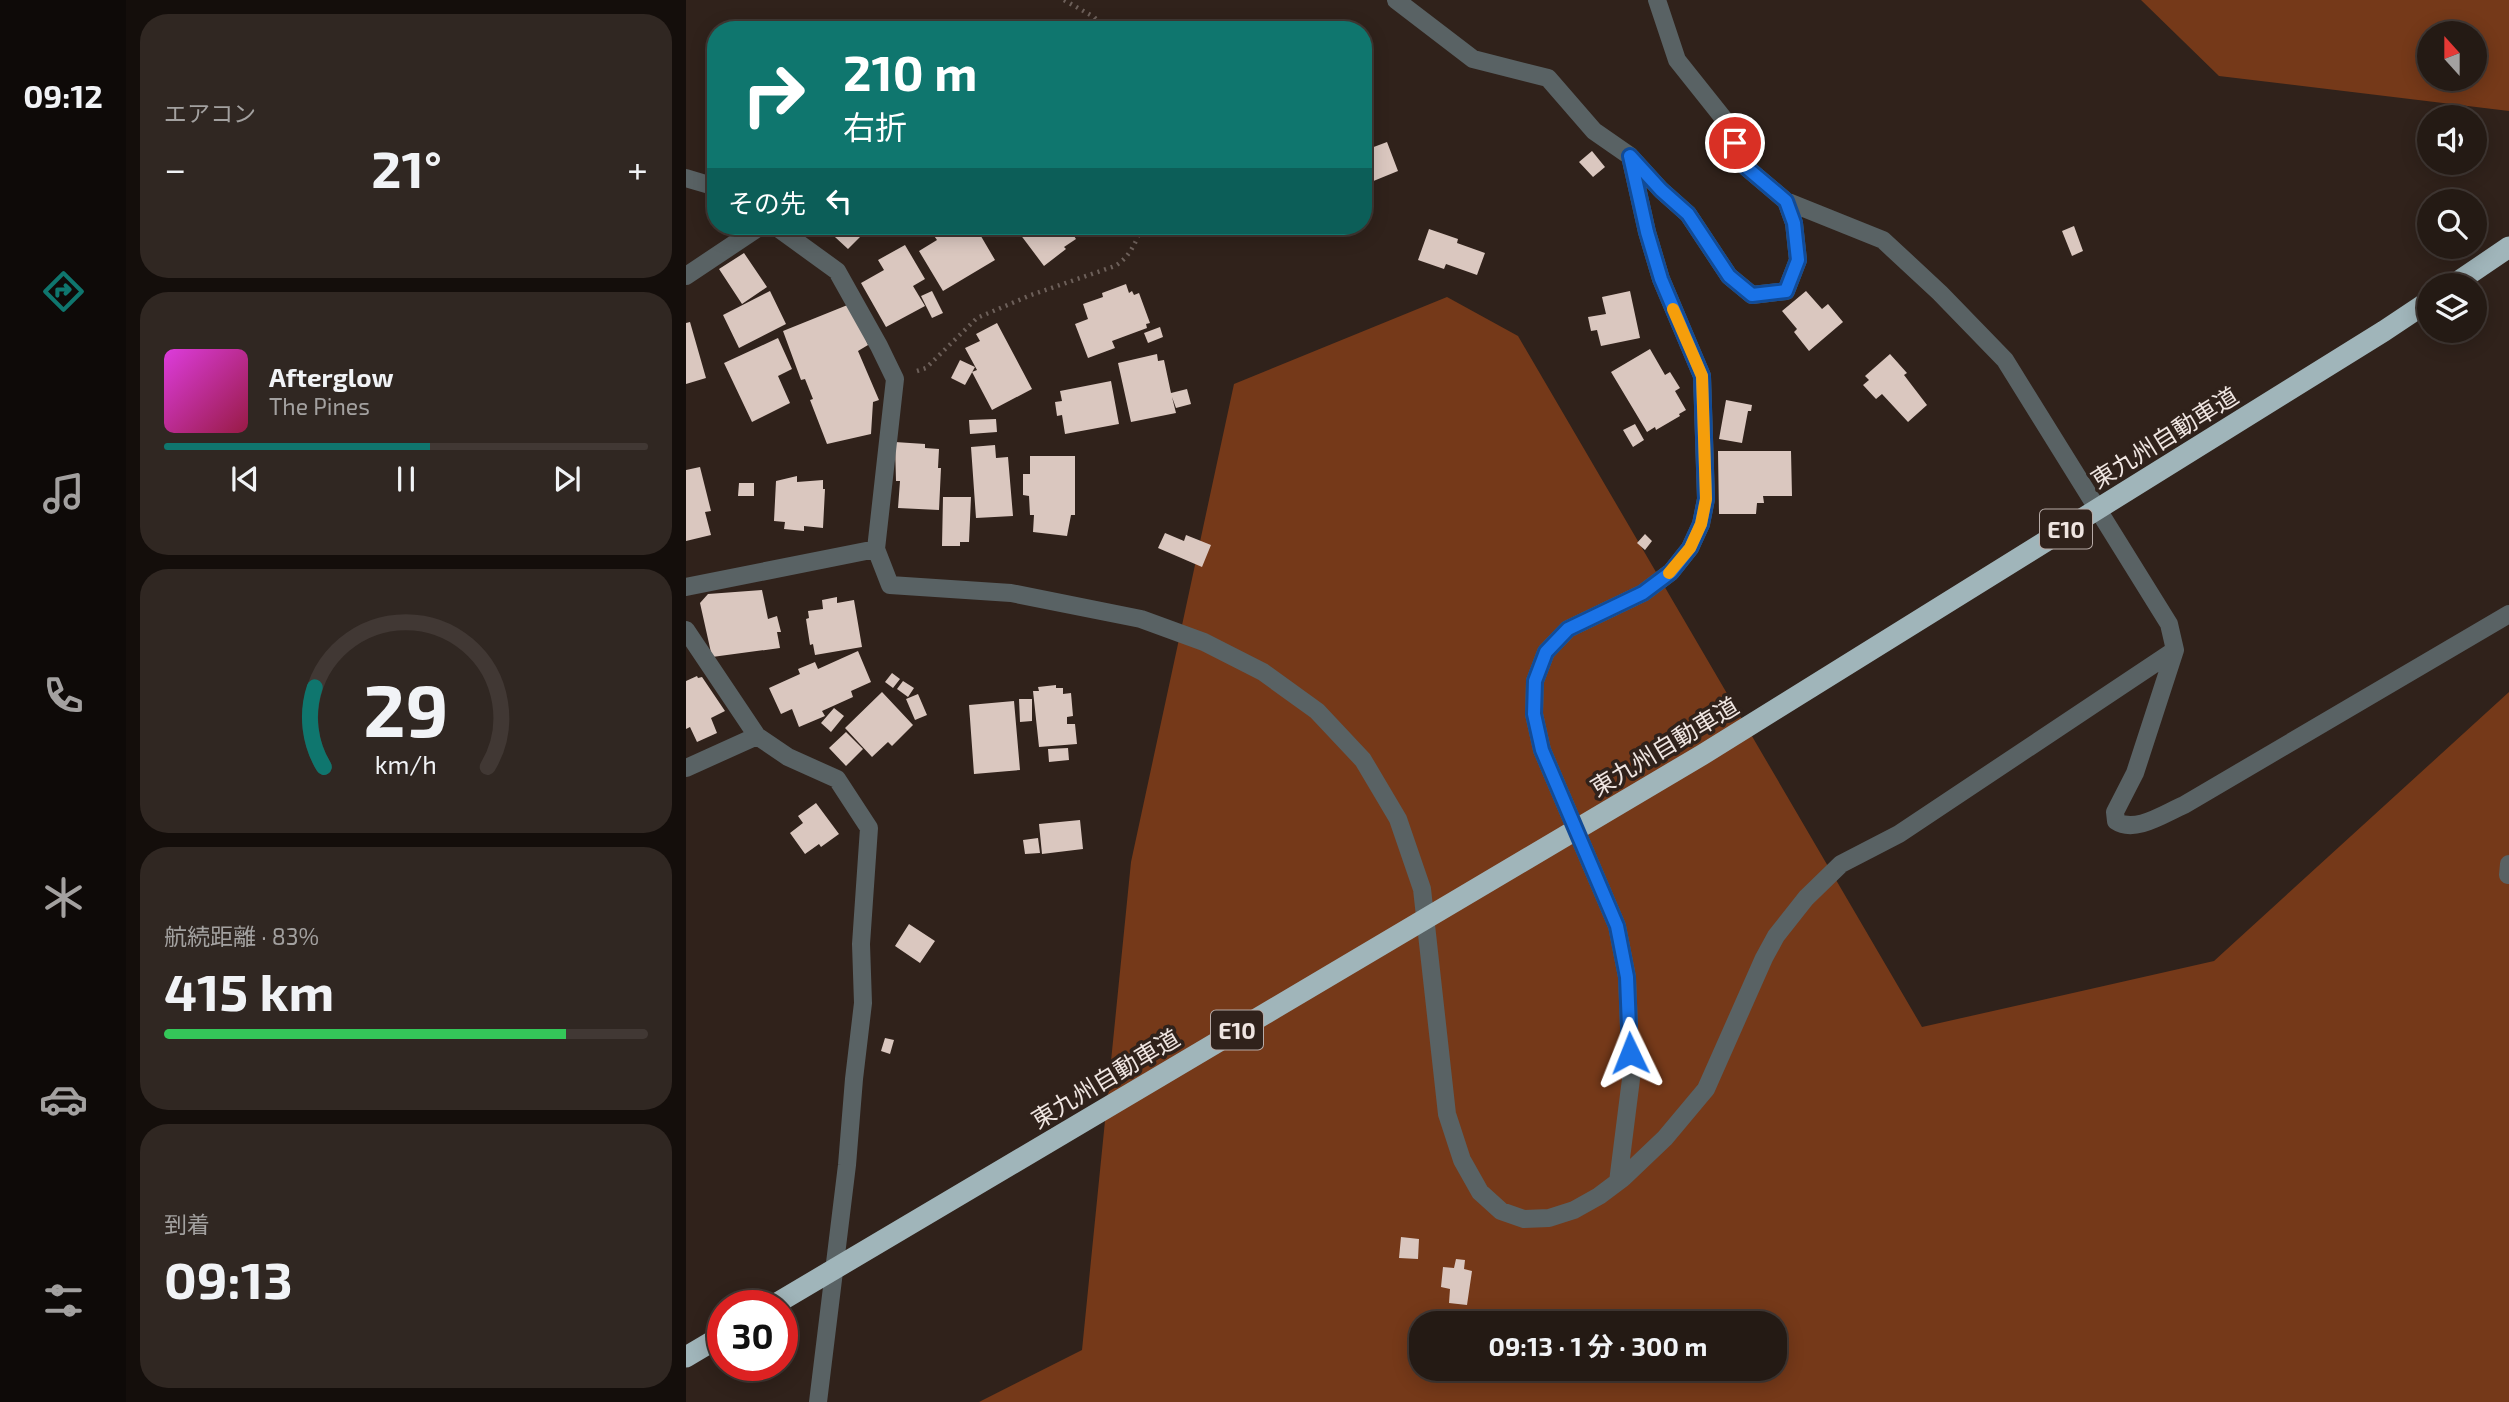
<!DOCTYPE html>
<html lang="ja">
<meta charset="utf-8">
<style>
:root{--surface:#241a14;--page:#302722;--text:#f1f3f6;--muted:#a3a1a0;--line:#413834;--accent:#0f766e}
body{margin:0;font-family:"Exo 2","Noto Sans JP",sans-serif;background:var(--page);color:var(--text);height:100vh;display:flex;flex-direction:column;font-size:26px;white-space:nowrap}
*{box-sizing:border-box;margin:0}
p{font-size:23px;color:var(--muted)}
.icon{flex:none;width:38px;height:38px;fill:none;stroke:currentColor;stroke-width:2;stroke-linecap:round;stroke-linejoin:round}
.map{position:relative;flex:1;overflow:hidden}
.side{display:flex;flex-direction:column;gap:14px;padding:14px;background:#140e0b;width:560px}
.side>*{flex:none}
.banner{position:absolute;left:21px;top:21px;width:665px;height:214px;border-radius:28px;box-shadow:0 4px 18px #0003,0 0 0 2px var(--line);background:#0f766e;color:#fff;overflow:hidden}
.needle{width:46px;rotate:339deg}
.controls{position:absolute;left:1731px;top:21px;display:grid;gap:14px}
.controls a{display:grid;place-items:center;width:70px;height:70px;border-radius:50%;background:var(--surface);box-shadow:0 4px 18px #0003,0 0 0 2px var(--line);font-size:35px}
.speed{position:absolute;left:21px;top:1290px;display:flex;gap:14px;font-size:35px;font-weight:700;text-align:center}
.speed>*{display:grid;place-content:center;width:91px;height:91px;border-radius:50%;background:var(--surface);box-shadow:0 4px 18px #0003,0 0 0 2px var(--line);line-height:1}
.speed .limit{border:10px solid #d22;background:#fff;color:#111}
.pin{position:absolute;display:grid;place-items:center;width:60px;height:60px;color:#fff;margin:-30px;border:4px solid #fff;border-radius:50%;box-shadow:0 2px 7px #0007}
.me{position:absolute;width:77px;margin:-38px;rotate:358deg;stroke-linejoin:round;filter:drop-shadow(0 0 5px #0008)}
.turn{display:flex;align-items:center;gap:24px;height:147px;padding:0 21px;font-size:32px}
.turn .icon{width:91px;height:91px;stroke-width:2.5}
.turn b{display:block;font-size:49px;line-height:60px}
.then{display:flex;align-items:center;height:66px;padding:0 21px;background:#0003;gap:14px;font-size:26px}
.big{font-size:52px;font-weight:700;line-height:1.1}
.side .widget{flex:1;display:flex;flex-direction:column;justify-content:center;gap:10px;min-width:0;padding:0 24px;border-radius:28px;background:var(--page)}
.side .dial{align-items:center;gap:0}
.dial svg{height:182px;overflow:visible;fill:none;stroke:var(--line);stroke-width:7;stroke-linecap:round;text-anchor:middle}
.dial text{fill:var(--text);stroke:none}
.song{display:flex;align-items:center;gap:21px}
.cover{width:84px;height:84px;border-radius:10px;background:linear-gradient(135deg,hsl(300 70% 55%),hsl(340 70% 35%))}
.played{height:7px;border-radius:4px;background:linear-gradient(90deg,var(--accent) 55%,var(--line) 55%)}
.keys{display:flex;justify-content:space-around;direction:ltr}
.heat{display:flex;justify-content:space-between;align-items:center;font-size:38px;direction:ltr}
.charge{height:10px;border-radius:5px;background:linear-gradient(90deg,#34c759 83%,var(--line) 0)}
.trip{position:absolute;left:723px;top:1311px;width:378px;height:70px;border-radius:28px;background:var(--surface);box-shadow:0 4px 18px #0003,0 0 0 2px var(--line);font-weight:700;line-height:70px;text-align:center}
main{display:flex;flex:1;min-height:0}
.dock{display:flex;flex-direction:column;width:126px;justify-content:space-around;align-items:center;background:#0e0a08;color:var(--muted)}
.dock .icon{width:49px;height:49px}
.dock .current{color:var(--accent)}
.dock b{font-size:32px;color:var(--text)}
.map>svg:first-child{display:block}
.green{fill:#753919;fill-rule:evenodd}
.building{fill:#dac7bf}
.lines{fill:none;stroke-linecap:round;stroke-linejoin:round}
.path{stroke:#6d605a;stroke-width:4.5;stroke-dasharray:2 5;stroke-linecap:butt}
.minor{stroke:#596264;stroke-width:18}
.highway{stroke:#a0b5ba;stroke-width:21}
.route-casing{stroke:#114b97;stroke-width:18}
.route{stroke:#1a73e8;stroke-width:12}
.slow{stroke:#f59e0b;stroke-width:12}
.labels{text-anchor:middle;dominant-baseline:central;stroke-width:7;stroke-linejoin:round;paint-order:stroke}
.shield{fill:#30221b;stroke:#b6aaa6;stroke-width:2}
.shield-label{font-size:23px;font-weight:bold;fill:#efe5e1}
.street-label{font-size:24px;fill:#efe5e1;stroke:#30221b}
</style>
<main>
<nav class="dock">
<b>09:12</b>
<svg class="icon current" aria-label="directions" viewBox="0 0 24 24"><path d="M12 3l9 9-9 9-9-9zM9 14v-3h6M13 9l2 2-2 2"/></svg>
<svg class="icon" aria-label="music" viewBox="0 0 24 24"><path d="M9 18V5l10-2v13"/><circle cx="6" cy="18" r="3"/><circle cx="16" cy="16" r="3"/></svg>
<svg class="icon" aria-label="phone" viewBox="0 0 24 24"><path d="M5 4h4l2 5-3 2q2 4 5 5l2-3 5 2v4C11 20 4 13 5 4z"/></svg>
<svg class="icon" aria-label="climate" viewBox="0 0 24 24"><path d="M12 3v18M4 7l16 10M4 17L20 7"/></svg>
<svg class="icon" aria-label="car" viewBox="0 0 24 24"><path d="M5 17H2v-5l4-1 3-4h7l3 4 3 1v5h-3M9 17h6M6 11h13"/><circle cx="7" cy="17" r="2"/><circle cx="17" cy="17" r="2"/></svg>
<svg class="icon" aria-label="filters" viewBox="0 0 24 24"><path d="M4 7h16M4 17h16"/><circle cx="9" cy="7" r="2"/><circle cx="15" cy="17" r="2"/></svg>
</nav>
<section class="side">
<div class="widget"><p>エアコン</p>
<div class="heat"><a>−</a><b class="big">21°</b><a>+</a></div>
</div>
<div class="widget">
<div class="song"><i class="cover"></i><div><b>Afterglow</b><p>The Pines</p></div></div>
<div class="played"></div>
<div class="keys"><svg class="icon" aria-label="previous" viewBox="0 0 24 24"><path d="M18 5L8 12l10 7zM5 5v14"/></svg><svg class="icon" aria-label="pause" viewBox="0 0 24 24"><path d="M8 5v14M16 5v14"/></svg><svg class="icon" aria-label="next" viewBox="0 0 24 24"><path d="M6 5l10 7-10 7zM19 5v14"/></svg></div>
</div>
<div class="widget dial"><svg viewBox="0 0 100 80">
<path d="M14 69A42 42 0 1 1 86 69"/>
<path d="M14 69A42 42 0 0 1 10 34" stroke="#0f766e"/>
<text x="50" y="56" font-size="32" font-weight="700">29</text>
<text x="50" y="72" font-size="11">km/h</text>
</svg></div>
<div class="widget"><p>航続距離 · 83%</p><b class="big">415 km</b><div class="charge"></div></div>
<div class="widget"><p>到着</p><b class="big">09:13</b></div>
</section>
<div class="map">
<svg width="1823" height="1402" viewBox="0 0 1823 1402">
<rect width="100%" height="100%" fill="#30221b"/>
<path class="green" d="M1455,0h368v111l-290,-35zM1743,33h45v46h-45z
M761,297l71,39 404,691 292,-66 295,-269v710h-1530l103,-52 49,-488 103,-478zM735,1323h353v45h-353z"/>
<path class="building" d="M701,142l11,29 -27,11 -8,-21v-10z
M906,151l13,16 -12,10 -14,-15z
M137,226h54l-10,11 -3,-4 -16,16z
M259,226h30l20,34 -52,31 -24,-40 18,-11 -5,-7z
M328,226h74l-14,10 2,3 -12,8 2,2 -22,17z
M1388,226l9,25 -11,5 -10,-25z
M743,229l29,10 -1,4 28,10 -8,22 -31,-11 -2,5 -26,-9z
M219,245l20,34 -12,7 12,20 -39,21 -25,-44 23,-13 -6,-10z
M58,253l23,34 -25,17 -23,-35z
M440,284l3,9 3,-2 2,4 5,-2 11,30 -4,1 1,4 -35,13 3,7 -27,10 -13,-34 13,-5 -5,-15 20,-7 -1,-4z
M84,291l16,33 -47,24 -16,-33z
M246,291l11,22 -11,5 -11,-22z
M944,291l10,47 -39,8 -4,-16 -6,1 -3,-14 18,-3 -4,-17z
M1120,291l16,18 6,-5 15,18 -34,29 -15,-19 3,-3 -15,-18z
M164,304l18,41 -10,6 21,49 -6,2 -2,32 -44,10 -17,-44 3,-1 -8,-20 -4,1 -18,-49z
M4,322l16,56 -20,6v-61z
M311,323l35,66 -40,21 -20,-38 5,-2 -12,-22 15,-7 -4,-7z
M474,327l3,10 -15,6 -4,-10z
M92,338l14,31 -14,7 12,27 -38,19 -28,-59z
M964,349l15,26 5,-3 10,16 -5,3 11,19 -7,4 1,2 -24,14 -1,-3 -8,5 -36,-60z
M471,354l1,7 6,-1 7,33 16,-4 4,15 -15,4 -4,-11 4,16 -45,9 -13,-59z
M1204,354l17,19 -3,2 23,30 -19,17 -26,-28 -6,5 -13,-14 6,-5 -4,-4z
M274,360l15,7 -10,18 -14,-7z
M425,381l8,43 -54,10 -3,-19 -5,1 -2,-14 7,-1 -2,-10z
M1040,400l26,5 -1,6h-3l-6,32 -23,-4z
M310,419l1,13 -27,2 -1,-14z
M949,424l9,16 -11,7 -10,-17z
M209,442l30,2v4l14,1 -1,19h3l-2,42 -41,-2 2,-27h-4z
M309,445l1,13 12,-1 5,59 -37,2 -5,-71z
M1032,451h73l1,45h-29l1,7h-7l-1,11h-37z
M344,456h45v59h-4l-4,21 -34,-4 1,-17h-4l-1,-19 -6,-1v-21h7z
M14,467l11,44 -6,1 6,23 -25,6v-71z
M111,476v6l26,-2v9h2l-2,39 -19,-2v5l-20,-2 1,-7 -11,-1 2,-40z
M53,483h15v13h-16z
M257,497h28l-2,45h-9v4h-18z
M479,533l19,8 2,-6 25,10 -9,22 -44,-19z
M959,534l7,7 -7,9 -8,-7z
M76,590l6,29 9,-3 4,16h-4l3,16 -68,9 -12,-54 8,-9z
M151,597v6l17,-3 8,47 -47,8 -2,-11 -3,1 -4,-26 3,-1 -1,-7 15,-2 -1,-9z
M172,651l13,31 -20,9 2,6 -31,14 3,5 -26,11 -7,-18 -11,5 -12,-26 31,-14 -2,-5 17,-7 3,7z
M206,673l8,6 -7,9 -8,-6z
M11,676l1,2 4,-1 23,34 -14,7 6,15 -20,9 -7,-15 -4,2v-48z
M217,681l11,7 -6,9 -11,-8z
M370,685v3h7v6l8,-1 2,23 -6,1v7h8l2,20 -38,3 -6,-56h6l-1,-4z
M196,692l31,33 -21,21 -4,-4 -16,15 -27,-29z
M232,694l9,21 -12,5 -9,-21z
M333,699h13v22l-12,1z
M328,701l6,69 -46,4 -5,-69z
M148,708l10,8 -13,16 -10,-9z
M160,732l17,17 -17,17 -17,-18z
M382,748l1,12 -20,2 -1,-13z
M130,803l23,31 -18,13 -2,-3 -14,10 -15,-21 13,-10 -5,-7z
M394,820l3,29 -41,5 -3,-30z
M352,838l2,15 -15,1 -2,-14z
M223,924l26,17 -15,22 -25,-17z
M199,1038l9,2 -4,14 -9,-3z
M715,1237l18,2 -1,20 -19,-1z
M770,1259l9,1 -1,9 8,2 -5,34 -18,-2 1,-14 -9,-2 2,-20 11,1z"/>
<g class="lines">
<path class="path" d="M378,0l30,17 12,13
M231,371l9,-3 51,-50 54,-23 84,-29c15,-9 21,-24 27,-40"/>
<path class="minor" d="M710,0l77,59 75,19 46,53 36,25 31,34 27,24 41,62 23,19 34,-4 12,-31 -4,-37 -8,-22
M971,0l20,60 47,59 23,49 39,33 97,39 57,53 65,67 164,264 6,26 -40,123 -20,39 1,9c19,13 49,-8 68,-16l325,-191
M0,178l30,9
M89,226l62,45 42,75 16,33 -19,170
M0,276l75,-50
M0,587l190,-38 14,36 121,8 130,26 63,23 59,30 54,39 46,49 35,59 24,70 25,225 15,46 18,32 21,19 23,8 25,-1 25,-8 25,-14 24,-18 42,-40 41,-49 58,-131 12,-22 30,-38 35,-34 58,-30 276,-184
M0,630l71,106 31,21 49,22 32,49 -8,116 2,59 -9,76 -7,86 -29,237
M0,768l71,-32
M1822,875l1,-11
M932,1182l13,-103 -4,-102 -10,-51 -75,-176 -8,-36 1,-33 11,-29 22,-23 75,-36 28,-21 19,-24 11,-24 5,-25 -4,-123 -41,-97 -14,-47 -17,-76"/>
<path class="highway" d="M1767,285l56,-38
M86,1306l930,-551 682,-424 45,-30
M0,1357l37,-22"/>
</g>
<g class="lines">
<g class="route-casing">
<path id="route" d="M944,1053l-3,-76 -10,-51 -75,-176 -8,-36 1,-33 11,-29 22,-23 75,-36 28,-21 19,-24 11,-24 5,-25 -4,-123 -41,-97 -14,-47 -17,-76 31,34 27,24 41,62 23,19 34,-4 12,-31 -4,-37 -8,-22 -39,-33 -12,-25"/>
</g>
<use href="#route" class="route"/>
<path class="slow" d="M983,573l21,-25 11,-24 5,-25 -4,-123 -29,-67"/>
</g>
<g class="labels">
<g class="shield">
<rect x="1354" y="509.5" width="52" height="39" rx="5"/>
<rect x="525" y="1010.5" width="52" height="39" rx="5"/>
</g>
<g class="shield-label">
<text x="1380" y="529">E10</text>
<text x="551" y="1030">E10</text>
</g>
<g class="street-label">
<text transform="translate(1478 437) rotate(-32)">東九州自動車道</text>
<text transform="translate(978 746) rotate(-31)">東九州自動車道</text>
<text transform="translate(419 1078) rotate(-31)">東九州自動車道</text>
</g>
</g>
</svg>
<div class="controls">
<a><svg class="needle" viewBox="-14 -14 28 28"><path d="M0-13l5 13h-10z" fill="#e53935"/><path d="M0 13l5-13h-10z" fill="#a3a1a0"/></svg></a>
<a><svg class="icon" aria-label="sound" viewBox="0 0 24 24"><path d="M4 9h4l5-4v14l-5-4H4zM17 9q2 3 0 6"/></svg></a>
<a><svg class="icon" aria-label="search" viewBox="0 0 24 24"><circle cx="10" cy="10" r="6"/><path d="M15 15l6 6"/></svg></a>
<a><svg class="icon" aria-label="layers" viewBox="0 0 24 24"><path d="M12 4l9 5-9 5-9-5zM3 14l9 5 9-5"/></svg></a>
</div>
<div class="speed"><div class="limit">30</div></div>
<div class="pin" style="left:1049px;top:143px;background:#d93025"><svg class="icon" aria-label="arrive" viewBox="0 0 24 24"><path d="M6 21V4h12l-3 4 3 4H6"/></svg></div>
<svg class="me" style="left:944px;top:1053px" viewBox="-20 -20 40 40"><path d="M0-17L14 15 0 8-14 15z" fill="#1a73e8" stroke="#fff" stroke-width="4"/></svg>
<div class="trip">09:13 · 1 分 · 300 m</div>
<div class="banner">
<div class="turn"><svg class="icon" aria-label="right" viewBox="0 0 24 24"><path d="M7 20v-9h11M14 6l5 5-5 5"/></svg><div><b>210 m</b>右折</div></div>
<div class="then">その先<svg class="icon" aria-label="left" viewBox="0 0 24 24"><path d="M17 20v-9H6M10 6l-5 5 5 5"/></svg></div>
</div>
</div>
</main>
